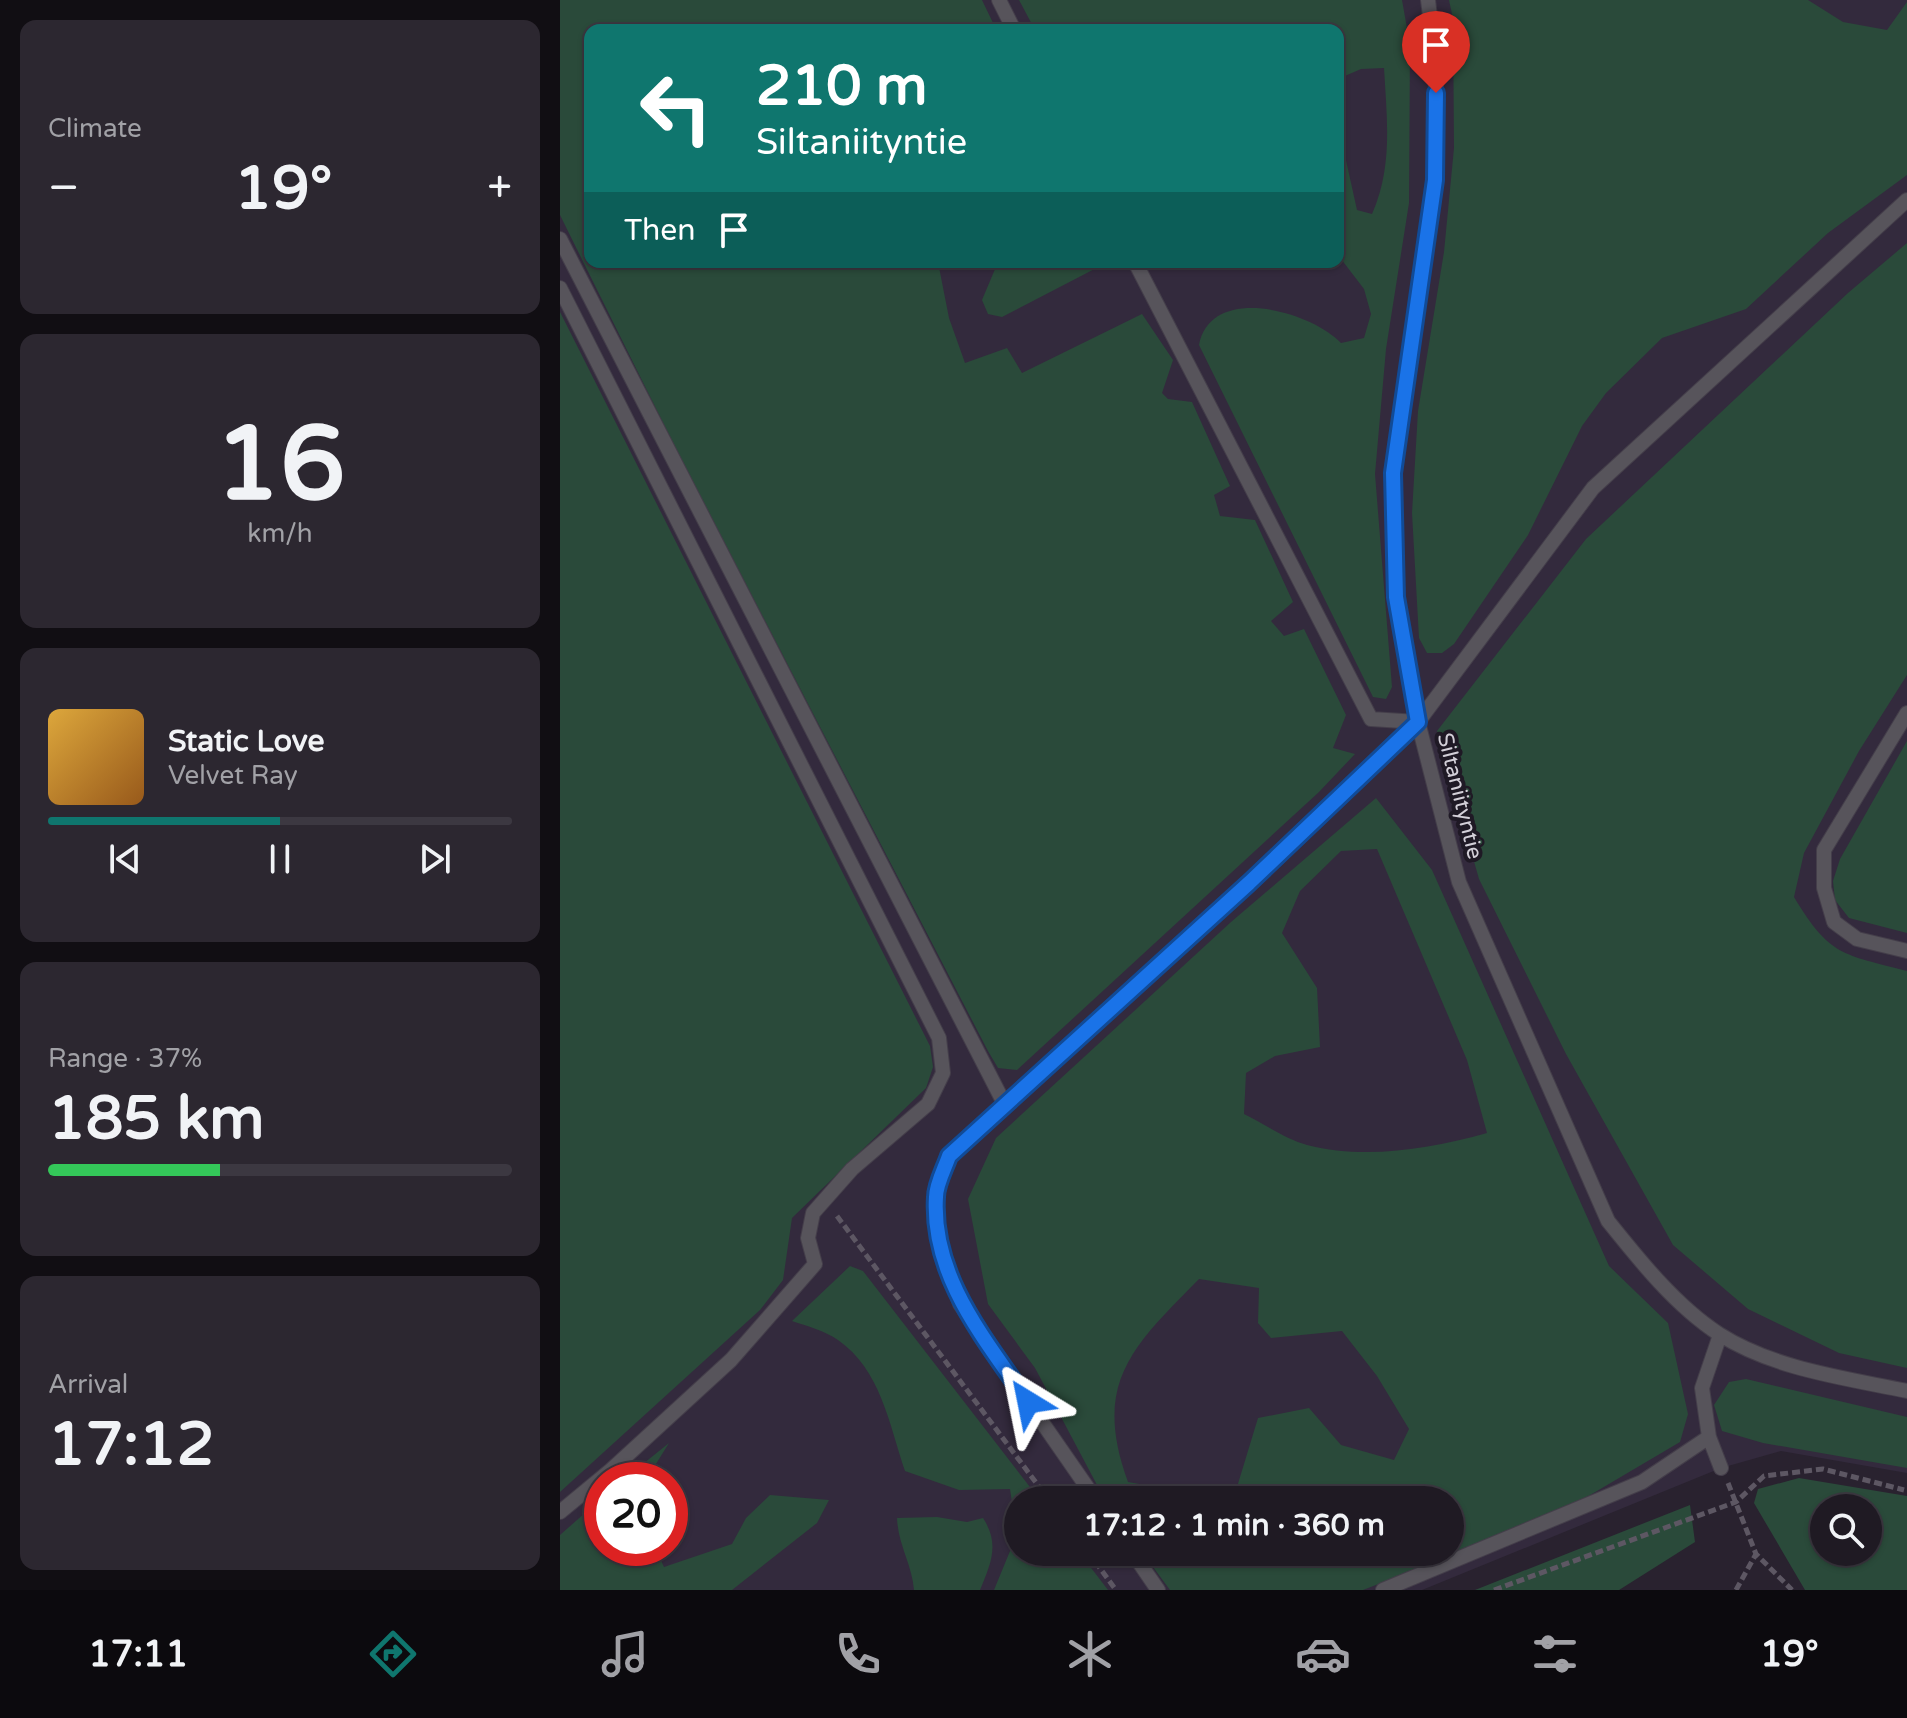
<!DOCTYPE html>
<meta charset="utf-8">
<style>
:root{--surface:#1f1a23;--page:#2c2730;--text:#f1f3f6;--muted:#a1a1a6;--line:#3c3841;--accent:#0f766e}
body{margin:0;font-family:"Varela Round",sans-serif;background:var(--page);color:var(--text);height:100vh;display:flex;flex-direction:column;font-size:30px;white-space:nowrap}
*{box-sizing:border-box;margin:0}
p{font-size:26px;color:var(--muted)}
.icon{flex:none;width:44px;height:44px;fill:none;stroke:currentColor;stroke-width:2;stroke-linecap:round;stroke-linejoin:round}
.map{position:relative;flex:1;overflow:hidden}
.panel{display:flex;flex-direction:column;gap:20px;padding:20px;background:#110e13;width:560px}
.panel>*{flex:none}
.guide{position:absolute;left:24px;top:24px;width:760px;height:244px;border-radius:16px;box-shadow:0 2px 6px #0004,0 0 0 2px var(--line);background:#0f766e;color:#fff;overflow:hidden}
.tools{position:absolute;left:1250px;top:1494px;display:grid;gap:16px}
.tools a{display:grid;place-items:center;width:72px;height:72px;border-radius:50%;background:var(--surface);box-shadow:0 2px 6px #0004,0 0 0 2px var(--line);font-size:40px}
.speed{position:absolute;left:24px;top:1462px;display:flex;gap:16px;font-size:40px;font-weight:700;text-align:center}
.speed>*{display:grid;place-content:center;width:104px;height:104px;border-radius:50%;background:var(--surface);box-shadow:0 2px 6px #0004,0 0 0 2px var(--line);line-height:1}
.speed .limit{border:12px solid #d22;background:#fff;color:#111}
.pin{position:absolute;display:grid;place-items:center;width:68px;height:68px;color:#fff;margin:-82px -34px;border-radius:50% 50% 50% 0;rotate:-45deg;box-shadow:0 0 8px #0007}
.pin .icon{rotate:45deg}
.me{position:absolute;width:88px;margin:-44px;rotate:325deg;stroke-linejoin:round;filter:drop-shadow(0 0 6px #0008)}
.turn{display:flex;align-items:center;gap:28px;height:168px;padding:0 40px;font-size:36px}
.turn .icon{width:104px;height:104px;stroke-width:2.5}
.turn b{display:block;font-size:56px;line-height:68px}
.then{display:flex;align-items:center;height:76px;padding:0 40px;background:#0003;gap:16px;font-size:30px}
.big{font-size:60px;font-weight:700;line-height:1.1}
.panel .card{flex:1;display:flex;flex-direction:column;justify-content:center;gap:12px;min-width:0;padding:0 28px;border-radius:16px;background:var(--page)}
.panel .dial{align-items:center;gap:0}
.dial b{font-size:104px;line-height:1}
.song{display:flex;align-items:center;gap:24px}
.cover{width:96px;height:96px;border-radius:12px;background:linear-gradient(135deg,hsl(40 70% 55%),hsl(30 70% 35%))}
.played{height:8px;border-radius:4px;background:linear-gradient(90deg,var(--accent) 50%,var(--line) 50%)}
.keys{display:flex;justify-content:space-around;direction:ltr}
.heat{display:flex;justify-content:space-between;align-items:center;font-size:44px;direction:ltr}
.charge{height:12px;border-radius:6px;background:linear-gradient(90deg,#34c759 37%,var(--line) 0)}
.trip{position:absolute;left:444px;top:1486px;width:460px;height:80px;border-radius:40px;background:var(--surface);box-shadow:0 2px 6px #0004,0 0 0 2px var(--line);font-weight:700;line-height:80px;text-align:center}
.tab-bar{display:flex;height:128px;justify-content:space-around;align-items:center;background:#0c0a0e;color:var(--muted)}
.tab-bar .icon{width:56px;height:56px}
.tab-bar .on{color:var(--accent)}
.tab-bar b{font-size:36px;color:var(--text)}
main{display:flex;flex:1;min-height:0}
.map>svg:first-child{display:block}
.built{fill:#332a3d;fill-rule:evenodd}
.green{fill:#2a4a3a;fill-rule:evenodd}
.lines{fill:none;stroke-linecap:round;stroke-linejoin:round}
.service-casing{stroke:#443e4a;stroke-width:16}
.path{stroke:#5d5763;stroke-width:5;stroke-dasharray:8 4;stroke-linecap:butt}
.service{stroke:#57545b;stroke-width:14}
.route-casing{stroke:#114b97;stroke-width:20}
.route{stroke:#1a73e8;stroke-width:14}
.labels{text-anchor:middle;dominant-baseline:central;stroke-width:8;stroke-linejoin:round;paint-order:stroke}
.street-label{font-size:22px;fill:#d3cfd8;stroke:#1f1925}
</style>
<main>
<section class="panel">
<div class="card"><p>Climate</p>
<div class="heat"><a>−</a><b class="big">19°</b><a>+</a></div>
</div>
<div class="card dial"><b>16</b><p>km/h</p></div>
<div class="card">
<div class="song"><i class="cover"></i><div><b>Static Love</b><p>Velvet Ray</p></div></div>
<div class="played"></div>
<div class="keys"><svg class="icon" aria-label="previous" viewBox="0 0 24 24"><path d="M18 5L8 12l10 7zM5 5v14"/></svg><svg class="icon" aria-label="pause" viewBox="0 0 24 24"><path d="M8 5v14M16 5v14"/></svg><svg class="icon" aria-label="next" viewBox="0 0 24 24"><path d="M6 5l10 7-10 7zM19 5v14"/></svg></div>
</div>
<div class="card"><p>Range · 37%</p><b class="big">185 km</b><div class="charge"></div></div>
<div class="card"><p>Arrival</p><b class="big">17:12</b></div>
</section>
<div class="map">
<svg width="1347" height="1590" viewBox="0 0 1347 1590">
<rect width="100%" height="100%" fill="#29222f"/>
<path class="built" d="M0,0h1347v1473l-126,-22 -60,17 -299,122h-862zM30,30h748v232h-748zM42,1480h68v68h-68zM458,1500h432v52h-432z"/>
<path class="green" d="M0,0h422l12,25 -4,5h-400v232h348l11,56 16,45 42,-15 15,25 120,-59 31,46 -11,33 6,6 24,3 38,84 -16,9 6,21 35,4 38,82 -22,19 13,15 20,-7 42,86 -13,33 22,6 -36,38 -302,278 -19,-2 -10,-17 -310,-598 -118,-238z
M459,0h383l8,45 -1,158 -23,146 -11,125 17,213 -6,12 -13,-2 -174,-352c12,-62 112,-34 142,-2l23,-5 7,-24 -7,-25 -26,-34v-131l19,86 15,4c21,-48 15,-94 12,-146l-23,1 -23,10v-49h-303z
M889,0h359l35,22 44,8 20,-28v173l-79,58 -82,76 -84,29 -56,55 -24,33 -54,109 -74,109 -12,9h-15l-8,-15 -7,-125 6,-102 26,-159 10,-104 -1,-129z
M1347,243v432l-48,76 -55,102 -10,44c36,60 49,57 113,74v397l-68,-15 -91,-44 -75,-64 -107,-191 -87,-175 -42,-148 149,-192 262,-246z
M438,262h110l-106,55 -14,-3 -6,-14z
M0,312l370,734 3,21 -7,21 -134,130 -9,62 -23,30 -200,182z
M1347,741v192l-58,-15 -14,-18 -2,-19 7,-22z
M816,798l56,72 177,396 59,57 20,91 -8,28 -122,72 -195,76h-193l-28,-38h308v-52h-345l-70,-132 -47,-64 -20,-105 28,-61 235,-216zM817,849l90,211 20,73c-58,16 -121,27 -180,12 -21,-6 -43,-21 -63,-31l2,-41 29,-17 45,-9 -3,-59 -35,-55 18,-42 41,-40zM639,1279l60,9 -1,35 13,15 71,-7 35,45 32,53 -15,31 -53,-15 -32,-37 -51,10 -21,69 -35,8 -74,-13c-36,-99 4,-135 71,-203z
M290,1266l13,5 177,229h-22v52h61l29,38h-114l23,-56 -7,-45 -51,1 -54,-19c-16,-47 -24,-101 -67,-131 -13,-9 -31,-14 -46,-19z
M1186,1379l161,38v51l-144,-25 -41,-12 -8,-26 15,-23z
M109,1443l-23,37h-23z
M1239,1478l108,18v94h-102l-51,-87 4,-14zM1264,1508h44v44h-44z
M210,1495l59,5 -12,23 -85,67h-172v-55l42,-37v50h53l9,19 68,-23 14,-26z
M1130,1505l5,37 -76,48h-144z
M377,1517l30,5 16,-4c17,26 8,45 -3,72h-66c-2,-26 -16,-45 -17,-72z"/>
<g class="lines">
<g class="service-casing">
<path id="service" d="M439,0l15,30
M868,0l8,65 -1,115 -42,293 3,124 22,125 41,160 149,339c32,40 68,85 111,113 55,35 126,44 188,57
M0,239l445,866
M575,262l236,457 47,3 175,-234 314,-288
M0,288l379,750 4,35 -15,31 -76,65 -39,44 -5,25 7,26 -84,96 -120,110 -51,42
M1347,713l-83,137v38l10,34 23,17 50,12
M1149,1437l12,31
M536,1500l-136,-196 -20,-59 -5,-50 14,-39 300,-273 169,-161
M572,1552l26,38
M823,1590l259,-108 67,-45 -7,-49 18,-53"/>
</g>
<path class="path" d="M277,1216l212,284
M1168,1483l28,71 36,36
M528,1552l28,38
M934,1590l242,-88 28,-26 59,-7 81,21
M1176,1590l20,-36"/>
<use href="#service" class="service"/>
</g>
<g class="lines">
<g class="route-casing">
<path id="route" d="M468,1402c-42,-62 -97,-125 -92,-205 0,-13 9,-29 13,-41l300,-273 169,-161 -22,-125 -3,-124 42,-293 1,-87"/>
</g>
<use href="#route" class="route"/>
</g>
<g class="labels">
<g class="street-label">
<text transform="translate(900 796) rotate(76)">Siltaniityntie</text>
</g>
</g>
</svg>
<div class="tools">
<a><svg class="icon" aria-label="search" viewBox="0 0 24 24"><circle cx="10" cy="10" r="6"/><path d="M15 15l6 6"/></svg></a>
</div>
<div class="speed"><div class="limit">20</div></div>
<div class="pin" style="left:876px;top:93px;background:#d93025"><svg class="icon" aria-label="arrive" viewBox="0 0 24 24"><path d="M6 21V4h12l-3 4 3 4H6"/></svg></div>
<svg class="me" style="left:468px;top:1402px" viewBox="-20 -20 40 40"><path d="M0-17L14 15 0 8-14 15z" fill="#1a73e8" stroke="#fff" stroke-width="4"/></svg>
<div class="trip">17:12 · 1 min · 360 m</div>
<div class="guide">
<div class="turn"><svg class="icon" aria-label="left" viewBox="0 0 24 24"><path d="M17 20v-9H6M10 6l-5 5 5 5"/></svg><div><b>210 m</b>Siltaniityntie</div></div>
<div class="then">Then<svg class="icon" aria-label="arrive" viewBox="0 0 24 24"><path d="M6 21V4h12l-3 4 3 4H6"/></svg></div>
</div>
</div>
</main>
<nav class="tab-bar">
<b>17:11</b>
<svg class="icon on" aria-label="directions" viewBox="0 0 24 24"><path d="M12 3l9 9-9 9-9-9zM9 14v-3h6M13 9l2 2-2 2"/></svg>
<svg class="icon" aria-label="music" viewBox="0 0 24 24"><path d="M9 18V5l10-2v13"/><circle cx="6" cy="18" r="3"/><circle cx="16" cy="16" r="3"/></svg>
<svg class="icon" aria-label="phone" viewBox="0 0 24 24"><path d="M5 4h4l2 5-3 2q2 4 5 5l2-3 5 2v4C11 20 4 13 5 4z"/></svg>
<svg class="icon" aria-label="climate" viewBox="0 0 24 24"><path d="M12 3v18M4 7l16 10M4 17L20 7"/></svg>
<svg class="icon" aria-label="car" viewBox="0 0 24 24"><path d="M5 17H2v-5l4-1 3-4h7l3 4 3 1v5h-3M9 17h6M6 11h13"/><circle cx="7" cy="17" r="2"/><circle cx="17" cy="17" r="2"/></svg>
<svg class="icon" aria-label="filters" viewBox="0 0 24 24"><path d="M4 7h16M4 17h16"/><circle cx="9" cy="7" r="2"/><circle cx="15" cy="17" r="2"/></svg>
<b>19°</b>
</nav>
